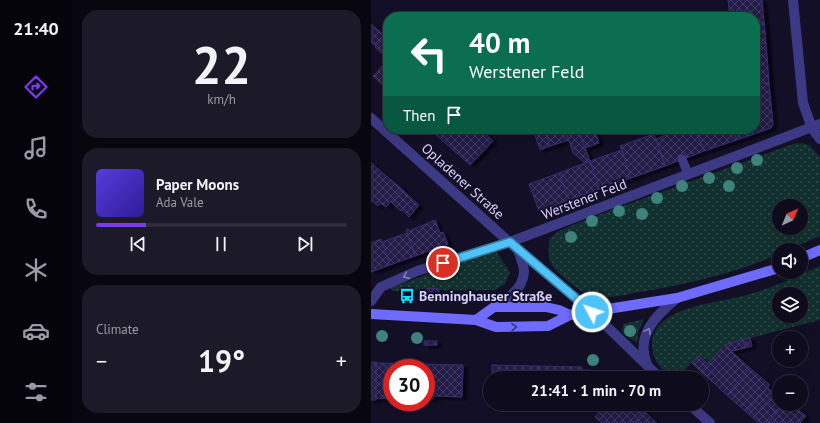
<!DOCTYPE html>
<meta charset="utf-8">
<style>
:root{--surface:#0e0b1c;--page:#1c1929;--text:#f1f3f6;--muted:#9b9ba3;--line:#2e2b3b;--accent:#7c3aed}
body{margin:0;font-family:"PT Sans",sans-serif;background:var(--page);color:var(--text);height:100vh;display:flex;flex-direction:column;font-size:15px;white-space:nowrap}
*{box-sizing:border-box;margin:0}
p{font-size:13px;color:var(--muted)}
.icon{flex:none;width:22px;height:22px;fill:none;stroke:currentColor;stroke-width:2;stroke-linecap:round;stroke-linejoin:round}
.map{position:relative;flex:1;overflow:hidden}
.details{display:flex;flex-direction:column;gap:10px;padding:10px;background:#08060f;width:299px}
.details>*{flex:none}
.hud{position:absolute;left:12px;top:12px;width:377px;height:122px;border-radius:16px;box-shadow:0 4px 16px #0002,0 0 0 1px var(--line);background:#0b6e4f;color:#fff;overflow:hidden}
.needle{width:26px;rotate:44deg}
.fabs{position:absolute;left:401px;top:199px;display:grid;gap:8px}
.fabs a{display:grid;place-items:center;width:36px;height:36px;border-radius:50%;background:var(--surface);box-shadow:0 4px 16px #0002,0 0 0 1px var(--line);font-size:20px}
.speed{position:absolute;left:12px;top:359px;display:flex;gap:8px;font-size:20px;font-weight:700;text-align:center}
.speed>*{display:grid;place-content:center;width:52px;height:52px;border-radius:50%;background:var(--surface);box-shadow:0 4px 16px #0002,0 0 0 1px var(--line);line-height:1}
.speed .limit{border:6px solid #d22;background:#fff;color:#111}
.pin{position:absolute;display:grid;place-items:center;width:34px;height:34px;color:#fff;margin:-17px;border:2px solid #fff;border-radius:50%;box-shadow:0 1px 4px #0007}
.me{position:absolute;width:44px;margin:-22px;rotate:310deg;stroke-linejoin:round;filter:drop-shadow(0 0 3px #0008)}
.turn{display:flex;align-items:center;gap:14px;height:84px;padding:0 20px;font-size:18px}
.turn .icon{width:52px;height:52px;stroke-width:2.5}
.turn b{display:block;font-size:28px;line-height:34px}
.then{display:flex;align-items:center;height:38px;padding:0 20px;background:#0003;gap:8px;font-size:15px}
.big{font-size:30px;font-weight:600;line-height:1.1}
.details .tile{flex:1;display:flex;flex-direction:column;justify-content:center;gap:6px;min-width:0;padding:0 14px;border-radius:16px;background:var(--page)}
.details .dial{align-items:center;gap:0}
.dial b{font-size:52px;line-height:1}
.song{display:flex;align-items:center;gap:12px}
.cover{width:48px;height:48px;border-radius:6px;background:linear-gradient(135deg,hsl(250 70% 55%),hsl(250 70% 35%))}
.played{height:4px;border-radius:2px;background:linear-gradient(90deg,var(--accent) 20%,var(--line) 20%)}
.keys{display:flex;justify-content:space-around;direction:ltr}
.heat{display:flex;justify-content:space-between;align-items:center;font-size:22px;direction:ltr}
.trip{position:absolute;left:112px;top:371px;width:226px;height:40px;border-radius:20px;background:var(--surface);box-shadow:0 4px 16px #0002,0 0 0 1px var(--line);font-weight:600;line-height:40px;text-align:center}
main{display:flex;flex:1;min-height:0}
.dock{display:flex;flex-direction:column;width:72px;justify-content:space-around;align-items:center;background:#06040b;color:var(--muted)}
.dock .icon{width:28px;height:28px}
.dock .active{color:var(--accent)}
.dock b{font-size:18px;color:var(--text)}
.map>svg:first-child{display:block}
.grass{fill:url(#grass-dots);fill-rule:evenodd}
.building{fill:url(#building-cross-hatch);stroke:#3b2d73;filter:url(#shadow)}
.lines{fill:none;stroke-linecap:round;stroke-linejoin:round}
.lane{stroke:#3d3a85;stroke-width:9}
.street{stroke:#3d3a85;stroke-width:10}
.secondary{stroke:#6f6bff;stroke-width:10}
.tree{fill:#3d827b}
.oneway{stroke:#837fbc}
.oneway2{stroke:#38347d}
.route-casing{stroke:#337fa1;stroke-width:10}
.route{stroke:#4fc3f7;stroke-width:7}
.labels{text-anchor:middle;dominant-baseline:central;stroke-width:4;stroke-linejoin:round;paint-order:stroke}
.street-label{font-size:14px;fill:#d9d4ff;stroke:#130f26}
.poi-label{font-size:14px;font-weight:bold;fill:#d9d4ff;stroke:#130f26;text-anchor:start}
</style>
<main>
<nav class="dock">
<b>21:40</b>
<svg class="icon active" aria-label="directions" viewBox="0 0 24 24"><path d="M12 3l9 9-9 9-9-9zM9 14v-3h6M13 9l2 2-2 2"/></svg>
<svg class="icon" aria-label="music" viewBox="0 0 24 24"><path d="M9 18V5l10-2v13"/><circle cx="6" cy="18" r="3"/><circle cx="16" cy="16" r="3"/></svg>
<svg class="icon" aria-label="phone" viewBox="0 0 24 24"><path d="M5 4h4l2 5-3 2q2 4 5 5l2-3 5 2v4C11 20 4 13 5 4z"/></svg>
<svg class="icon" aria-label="climate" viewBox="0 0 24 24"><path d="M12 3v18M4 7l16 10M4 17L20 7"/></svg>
<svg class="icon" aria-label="car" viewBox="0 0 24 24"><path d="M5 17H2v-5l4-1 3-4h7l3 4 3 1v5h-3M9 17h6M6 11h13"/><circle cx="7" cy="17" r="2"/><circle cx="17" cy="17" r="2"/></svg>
<svg class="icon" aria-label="filters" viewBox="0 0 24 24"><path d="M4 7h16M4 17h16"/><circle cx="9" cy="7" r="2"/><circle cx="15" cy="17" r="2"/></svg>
</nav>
<section class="details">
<div class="tile dial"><b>22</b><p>km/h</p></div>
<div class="tile">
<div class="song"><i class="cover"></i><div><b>Paper Moons</b><p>Ada Vale</p></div></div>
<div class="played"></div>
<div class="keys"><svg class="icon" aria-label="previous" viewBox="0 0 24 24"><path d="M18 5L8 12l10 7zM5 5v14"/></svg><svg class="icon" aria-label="pause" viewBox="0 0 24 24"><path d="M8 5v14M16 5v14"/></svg><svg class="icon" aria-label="next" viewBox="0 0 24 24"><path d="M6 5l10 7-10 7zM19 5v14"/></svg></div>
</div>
<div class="tile"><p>Climate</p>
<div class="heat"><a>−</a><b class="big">19°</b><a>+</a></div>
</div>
</section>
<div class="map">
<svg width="449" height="423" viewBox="0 0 449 423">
<defs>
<pattern id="grass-dots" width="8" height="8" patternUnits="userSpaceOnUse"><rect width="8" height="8" fill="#12302f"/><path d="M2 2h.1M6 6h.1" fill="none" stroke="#344d4e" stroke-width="1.8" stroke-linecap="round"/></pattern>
<pattern id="building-cross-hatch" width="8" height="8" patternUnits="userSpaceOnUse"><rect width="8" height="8" fill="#241b47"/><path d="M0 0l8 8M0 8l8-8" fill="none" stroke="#433b63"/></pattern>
<filter id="shadow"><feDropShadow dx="4.5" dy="2.5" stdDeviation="1" flood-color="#0009"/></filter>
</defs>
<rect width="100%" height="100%" fill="#130f26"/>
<path class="grass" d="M430,143l8,2 11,12v79l-32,14h-9v4c-45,20 -96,31 -145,39 -12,2 -26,6 -39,4 -11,-1 -37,-23 -43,-32 -5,-8 -3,-19 -2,-27l9,-7 31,-13 203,-74zM408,206h22v22h-22z
M124,250l15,22 -5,12 -10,6 -103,1 -2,-3z
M449,266v54l-93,24 -19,20 -9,-8 -22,21c-11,-3 -22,-12 -24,-25 -9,-45 61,-48 90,-56 27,-7 52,-19 77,-30zM408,294h22v22h-22z
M273,319l-6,13 -1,11 -15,-11 1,-8z"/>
<path class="building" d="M357,0h34l4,43 -11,1v-27h-25z
M0,24l14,12 -9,10 -5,-4z
M14,36l3,3v7l-7,7 -6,-6z
M395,43l3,40 -14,1v-40z
M17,60v30l-15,-14z
M398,83l4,41 -2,4 -34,12 -4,-11h22v-45z
M68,129h41l13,12 -23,24 -35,-31z
M162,129h11l6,17 -10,4z
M194,129h13l12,32 -5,2 -12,-10z
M194,129l4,11 -19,6 -4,-12z
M207,129h16l5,14 -14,5z
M299,129h4l1,3 9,-3h11l9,22 -39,15 -9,-27 8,-3 1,-5z
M324,129h37l5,11 -33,11z
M283,134l11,32 -34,12 -11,-32z
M251,150l9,28 -31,11 -10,-28z
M219,161l10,28 -31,11 -10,-27z
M0,163l31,26 -16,18 -6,-4 -2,3 -6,-5 -1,1z
M188,173l10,27 -30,11 -10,-27z
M31,189l10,10 -11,12 -10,-9z
M41,199l7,6 -10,12 -7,-7z
M64,220l5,13 3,-1 5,12 -33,12 -9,-26 2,-1 1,2z
M36,233l8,23 -25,9 -8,-23z
M10,239l9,26 -19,7v-29z
M56,288l12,1v5l-12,-1z
M379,338l2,8 -7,2 -2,-9z
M372,339l2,9 -13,3 -7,-6z
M53,341h13v4h-13z
M354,345l6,6 -24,26 -6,-5z
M360,351l19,17 -23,27 -20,-18z
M328,356l9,8 -7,8 -9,-9z
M0,362h5v38h-5z
M5,363l46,1v4h-30v31l-16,-1z
M51,364l41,1 -1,32 -29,-1v3h-7v-31h-4z
M121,365l45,1v12h-45z
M166,366l45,1v11h-45z
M379,368l20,17 -24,27 -19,-17z
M211,370h8l13,8h-21z
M397,388l6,6 -21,24 -7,-6z
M405,392l3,2v10h5l-7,8 -11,-9z
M395,403l11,9 -9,11h-9l-6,-5z
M235,404h30l8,7 -10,12h-32l-7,-6z
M413,404h7l15,12 -6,7h-32z
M273,411l13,12h-23z"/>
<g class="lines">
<path class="lane" d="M311,159l6,15"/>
<path class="street" d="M422,0l10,103 9,25 8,11
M0,118l147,132 74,62 68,66
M0,301l10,-14 36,-16 93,-29 310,-118
M123,307c14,-8 29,-18 30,-35 0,-7 -4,-16 -6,-22
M276,364c-12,-28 9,-49 30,-66
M318,404l21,19"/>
<path class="secondary" d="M430,258l19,-8
M0,314l105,6 20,7 52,-1 22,-11 107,-17 102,-30
M105,320l18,-13h52l13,3 11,5"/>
</g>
<g class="tree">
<circle cx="386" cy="160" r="6"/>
<circle cx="366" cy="168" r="6"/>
<circle cx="338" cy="178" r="6"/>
<circle cx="311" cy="186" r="6"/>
<circle cx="358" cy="186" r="6"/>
<circle cx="286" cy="198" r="6"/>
<circle cx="248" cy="211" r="6"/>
<circle cx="271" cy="214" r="6"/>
<circle cx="221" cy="221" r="6"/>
<circle cx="200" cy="237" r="6"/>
<circle cx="259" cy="331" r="6"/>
<circle cx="11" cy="336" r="6"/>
<circle cx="46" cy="338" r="6"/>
<circle cx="222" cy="360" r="6"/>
</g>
<defs><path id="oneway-chevron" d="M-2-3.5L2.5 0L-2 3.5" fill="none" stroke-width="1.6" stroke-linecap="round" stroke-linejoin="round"/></defs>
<g class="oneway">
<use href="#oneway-chevron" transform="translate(35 276) rotate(156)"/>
<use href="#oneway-chevron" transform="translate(277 331) rotate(-62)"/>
</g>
<use class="oneway2" href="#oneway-chevron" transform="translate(143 327) rotate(-1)"/>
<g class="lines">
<g class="route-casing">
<path id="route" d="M72,263l67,-21 82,70"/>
</g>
<use href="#route" class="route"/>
</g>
<defs>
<g id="bus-bare" transform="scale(1.2)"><path d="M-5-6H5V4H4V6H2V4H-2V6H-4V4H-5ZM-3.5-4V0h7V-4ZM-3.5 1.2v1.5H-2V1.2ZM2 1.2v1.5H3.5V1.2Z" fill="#00e5ff" stroke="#130f26" stroke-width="2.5" paint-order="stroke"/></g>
</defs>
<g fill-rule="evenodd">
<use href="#bus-bare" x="36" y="296"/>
</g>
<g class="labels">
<g class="street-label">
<text transform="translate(92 181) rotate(42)">Opladener Straße</text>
<text transform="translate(213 199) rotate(-21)">Werstener Feld</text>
</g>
<g class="poi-label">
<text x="48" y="296">Benninghauser Straße</text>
</g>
</g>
</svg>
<div class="fabs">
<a><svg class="needle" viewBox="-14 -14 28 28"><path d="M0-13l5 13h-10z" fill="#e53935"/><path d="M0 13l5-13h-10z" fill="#9b9ba3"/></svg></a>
<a><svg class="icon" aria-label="sound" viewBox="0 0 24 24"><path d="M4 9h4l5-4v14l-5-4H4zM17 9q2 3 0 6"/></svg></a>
<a><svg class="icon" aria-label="layers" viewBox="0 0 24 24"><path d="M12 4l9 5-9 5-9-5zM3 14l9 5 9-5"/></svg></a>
<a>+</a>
<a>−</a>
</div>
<div class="speed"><div class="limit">30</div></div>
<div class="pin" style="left:72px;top:263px;background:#d93025"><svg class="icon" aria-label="arrive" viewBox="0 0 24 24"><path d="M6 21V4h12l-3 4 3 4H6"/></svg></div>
<svg class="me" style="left:221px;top:312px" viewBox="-20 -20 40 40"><circle r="17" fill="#4fc3f7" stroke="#fff" stroke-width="3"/><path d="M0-11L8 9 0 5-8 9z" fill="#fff"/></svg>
<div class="trip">21:41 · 1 min · 70 m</div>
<div class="hud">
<div class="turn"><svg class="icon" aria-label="left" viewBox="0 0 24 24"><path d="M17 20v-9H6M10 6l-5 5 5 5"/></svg><div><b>40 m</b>Werstener Feld</div></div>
<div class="then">Then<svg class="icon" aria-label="arrive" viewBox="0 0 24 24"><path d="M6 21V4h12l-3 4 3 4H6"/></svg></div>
</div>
</div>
</main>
